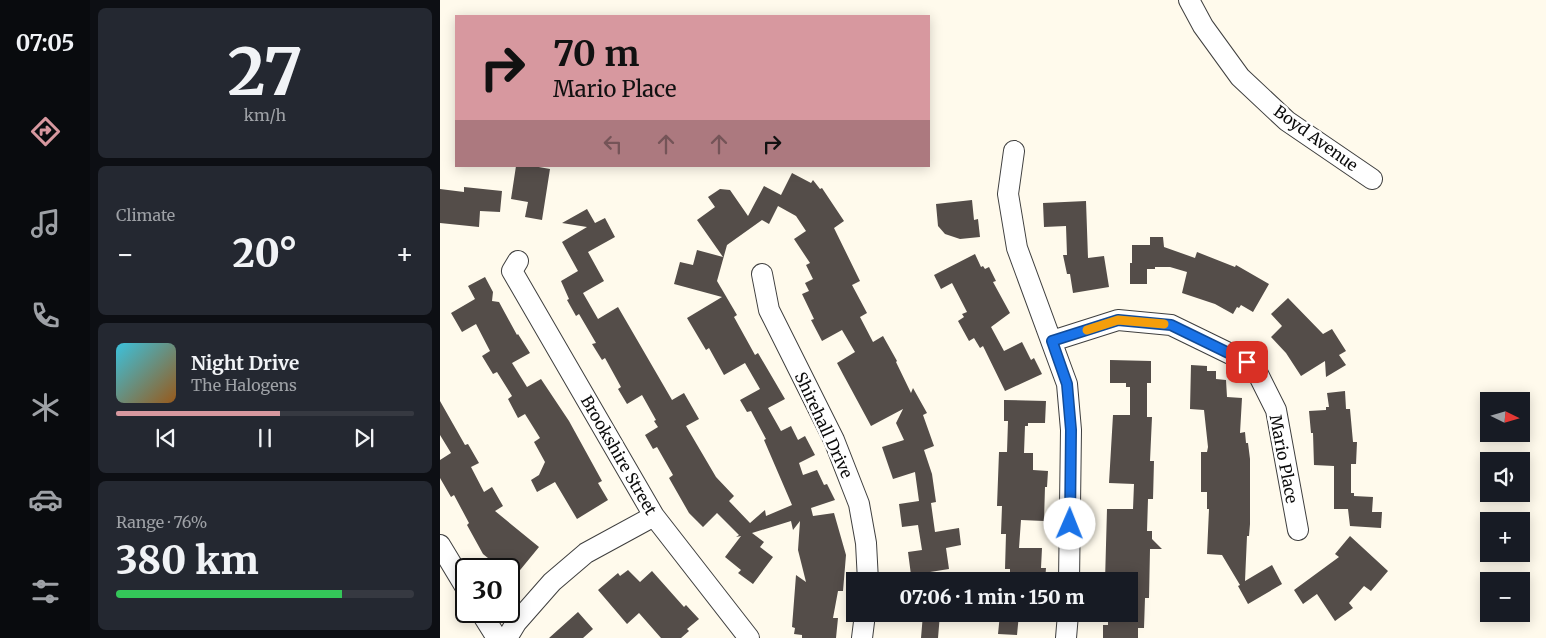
<!DOCTYPE html>
<meta charset="utf-8">
<style>
:root{--surface:#171b24;--page:#242831;--text:#f1f3f6;--muted:#9ea1a6;--line:#363941;--accent:#d7989f}
body{margin:0;font-family:Merriweather,serif;background:var(--page);color:var(--text);height:100vh;display:flex;flex-direction:column;font-size:19px;white-space:nowrap}
*{box-sizing:border-box;margin:0}
p{font-size:16px;color:var(--muted)}
.icon{flex:none;width:28px;height:28px;fill:none;stroke:currentColor;stroke-width:2;stroke-linecap:round;stroke-linejoin:round}
.map{position:relative;flex:1;overflow:hidden}
.drawer{display:flex;flex-direction:column;gap:8px;padding:8px;background:#0d0f14;width:350px}
.drawer>*{flex:none}
.top-card{position:absolute;left:15px;top:15px;width:475px;height:152px;border-radius:0px;box-shadow:0 2px 12px #0003;background:#d7989f;color:#111;overflow:hidden}
.needle{width:32px;rotate:95deg}
.buttons{position:absolute;left:1040px;top:392px;display:grid;gap:10px}
.buttons a{display:grid;place-items:center;width:50px;height:50px;border-radius:0px;background:var(--surface);box-shadow:0 2px 12px #0003;font-size:25px}
.speed{position:absolute;left:15px;top:558px;display:flex;gap:10px;font-size:25px;font-weight:700;text-align:center}
.speed>*{display:grid;place-content:center;width:65px;height:65px;border-radius:50%;background:var(--surface);box-shadow:0 2px 12px #0003;line-height:1}
.speed .limit{border:2px solid #111;border-radius:8px;background:#fff;color:#111}
.pin{position:absolute;display:grid;place-items:center;width:42px;height:42px;color:#fff;margin:-21px;border-radius:10px;box-shadow:0 2px 8px #0006}
.me{position:absolute;width:55px;margin:-28px;rotate:1deg;stroke-linejoin:round;filter:drop-shadow(0 0 4px #0008)}
.turn{display:flex;align-items:center;gap:18px;height:105px;padding:0 15px;font-size:22px}
.turn .icon{width:65px;height:65px;stroke-width:2.5}
.turn b{display:block;font-size:35px;line-height:42px}
.lanes{display:flex;align-items:center;height:48px;padding:0 15px;background:#0003;justify-content:center;gap:25px;direction:ltr}
.lanes .off{opacity:.35}
.big{font-size:38px;font-weight:800;line-height:1.1}
.drawer .widget{flex:1;display:flex;flex-direction:column;justify-content:center;gap:8px;min-width:0;padding:0 18px;border-radius:8px;background:var(--page)}
.drawer .dial{align-items:center;gap:0}
.dial b{font-size:65px;line-height:1}
.song{display:flex;align-items:center;gap:15px}
.cover{width:60px;height:60px;border-radius:8px;background:linear-gradient(135deg,hsl(190 70% 55%),hsl(30 70% 35%))}
.played{height:5px;border-radius:2px;background:linear-gradient(90deg,var(--accent) 55%,var(--line) 55%)}
.keys{display:flex;justify-content:space-around;direction:ltr}
.heat{display:flex;justify-content:space-between;align-items:center;font-size:28px;direction:ltr}
.charge{height:8px;border-radius:4px;background:linear-gradient(90deg,#34c759 76%,var(--line) 0)}
.trip{position:absolute;left:406px;top:572px;width:292px;height:50px;border-radius:0px;background:var(--surface);box-shadow:0 2px 12px #0003;font-weight:800;line-height:50px;text-align:center}
main{display:flex;flex:1;min-height:0}
.dock{display:flex;flex-direction:column;width:90px;justify-content:space-around;align-items:center;background:#090b0e;color:var(--muted)}
.dock .icon{width:35px;height:35px}
.dock .active{color:var(--accent)}
.dock b{font-size:22px;color:var(--text)}
.map>svg:first-child{display:block}
.building{fill:#544d49}
.lines{fill:none;stroke-linecap:round;stroke-linejoin:round}
.minor-casing{stroke:#3f3f3f;stroke-width:22}
.minor{stroke:#fff;stroke-width:20}
.route-casing{stroke:#114b97;stroke-width:12}
.route{stroke:#1a73e8;stroke-width:9}
.slow{stroke:#f59e0b;stroke-width:9}
.labels{text-anchor:middle;dominant-baseline:central;stroke-width:5;stroke-linejoin:round;paint-order:stroke}
.street-label{font-size:16px;fill:#0c0c0c;stroke:#fff}
</style>
<main>
<nav class="dock">
<b>07:05</b>
<svg class="icon active" aria-label="directions" viewBox="0 0 24 24"><path d="M12 3l9 9-9 9-9-9zM9 14v-3h6M13 9l2 2-2 2"/></svg>
<svg class="icon" aria-label="music" viewBox="0 0 24 24"><path d="M9 18V5l10-2v13"/><circle cx="6" cy="18" r="3"/><circle cx="16" cy="16" r="3"/></svg>
<svg class="icon" aria-label="phone" viewBox="0 0 24 24"><path d="M5 4h4l2 5-3 2q2 4 5 5l2-3 5 2v4C11 20 4 13 5 4z"/></svg>
<svg class="icon" aria-label="climate" viewBox="0 0 24 24"><path d="M12 3v18M4 7l16 10M4 17L20 7"/></svg>
<svg class="icon" aria-label="car" viewBox="0 0 24 24"><path d="M5 17H2v-5l4-1 3-4h7l3 4 3 1v5h-3M9 17h6M6 11h13"/><circle cx="7" cy="17" r="2"/><circle cx="17" cy="17" r="2"/></svg>
<svg class="icon" aria-label="filters" viewBox="0 0 24 24"><path d="M4 7h16M4 17h16"/><circle cx="9" cy="7" r="2"/><circle cx="15" cy="17" r="2"/></svg>
</nav>
<section class="drawer">
<div class="widget dial"><b>27</b><p>km/h</p></div>
<div class="widget"><p>Climate</p>
<div class="heat"><a>−</a><b class="big">20°</b><a>+</a></div>
</div>
<div class="widget">
<div class="song"><i class="cover"></i><div><b>Night Drive</b><p>The Halogens</p></div></div>
<div class="played"></div>
<div class="keys"><svg class="icon" aria-label="previous" viewBox="0 0 24 24"><path d="M18 5L8 12l10 7zM5 5v14"/></svg><svg class="icon" aria-label="pause" viewBox="0 0 24 24"><path d="M8 5v14M16 5v14"/></svg><svg class="icon" aria-label="next" viewBox="0 0 24 24"><path d="M6 5l10 7-10 7zM19 5v14"/></svg></div>
</div>
<div class="widget"><p>Range · 76%</p><b class="big">380 km</b><div class="charge"></div></div>
</section>
<div class="map">
<svg width="1106" height="638" viewBox="0 0 1106 638">
<rect width="100%" height="100%" fill="#fffaec"/>
<path class="building" d="M76,166h17l17,3 -8,51 -17,-3 3,-15 -17,-3z
M352,173l19,10 2,-3 7,9 2,-1 22,33 -10,7 26,53 -8,4 15,28 -7,4 13,25 10,-6 14,25 -1,1 15,31 2,-5 14,25 -4,2 11,31 -10,4 8,24 4,28 -5,1 4,29 24,-4 2,17 -15,3 3,21 -38,6 -3,-23 14,-2 -4,-25 -16,2 -3,-23 20,-3 -4,-29 -22,7 -11,-32 22,-7 -8,-17 7,-14 -32,17 -34,-63 18,-11 -13,-22 -20,11 -11,-21 3,-1 -12,-25 7,-3 -4,-8 8,-4 -7,-14 4,-2 -16,-24 12,-8 -10,-15 -18,-10 -9,18 -7,-4 -35,25 -10,36 20,34 -3,2 21,38 3,-2 27,46 -17,9 13,23 10,-5 7,14 7,-4 10,19 -16,8 4,12 14,-5 7,15 3,-1 8,16 -24,8 2,8 21,-3 12,42 -3,36h-5l-5,27h5l-2,20h-34v-3l-8,-1 1,-6 -3,-1 4,-52 10,7 -8,-32 2,-29 -7,9 -2,-9 -39,12 12,9 -4,5 13,10 -20,27 -15,-11 3,-3 -16,-13 16,-21 -5,1 3,-2 -22,-22 -14,14 -14,-14 -20,-35 4,-3 -16,-28 -4,2 -8,-14 13,-8 -4,-6 2,-1 -14,-25 -15,9 -9,-15 3,-2 -16,-29 -3,2 -10,-16 4,-1 -17,-29 -3,2 -9,-16 2,-1 -8,-18 17,-10 -16,-29 25,-15 -25,-4 25,-14 8,14 10,-5 10,19 -27,15 16,29 -21,12 15,26 20,-12 54,93 12,-7 15,26 -13,7 30,51 18,19 -5,5 21,22 15,-13 1,6 26,-11 -28,-65 2,-1 -15,-28 -4,1 -7,-12 20,-11 -15,-26 -21,12 -15,-27 -3,2 -19,-32 35,-21 -48,-13 6,-22 13,3 4,-15 26,7 -26,-37 18,-13 -7,-10 12,-8 10,1 18,26 16,-30 17,9z
M24,187l38,4 -2,21 -20,-1 -1,16 -39,-4v-34l24,3z
M532,200l2,20 4,-1 2,18 -20,2 -15,-5 -7,-8 -2,-22z
M646,201l2,57 16,-2 5,31 -36,6 -3,-19h-3l-4,-19h4l-1,-29 -22,1 -1,-24z
M710,237h13l1,10 31,11 2,-6 38,15 1,-2 33,19 -16,28 -12,-7 -2,3 -2,-1 -4,7 -18,-10 -33,-11 5,-21 -17,-5h-15v2h-8v15h-17v-21h2v-18h18z
M535,254l6,13 2,-1 2,3 4,-2 7,14 -3,1 17,31 -19,14 13,24 18,-9 9,18 3,-2 8,16 -37,17 -22,-45 -3,2 -6,-10 -5,3 -11,-20 6,-4 -2,-3 5,-2 -15,-29 -11,6 -7,-14z
M45,277l8,15 -1,9 7,1 18,33 1,-1 12,19 -18,10 15,24 14,-8 28,42 33,60 -4,2 10,17 -31,19 -22,-37 -18,10 -6,-12 8,-5 6,-13 -11,-20 6,-4 -15,-24 -7,4 -10,-19 4,-3 -15,-24 -4,2 -11,-18 8,-5 -14,-27 -14,8 -11,-19 24,-14 -7,-13z
M848,298l35,36 9,-5 14,22 -7,4 7,10 -20,12 -1,-16 -24,15 -15,-23 -15,-16 11,-11 -11,-12z
M670,360l41,1v22h-4v34h5l-2,44h4l-1,38h-5l-1,32h5v8l10,10h-12l-1,49h-4l-1,30h-6v10h-35v-13h5v-11h22v-33h-25l2,-72h26l1,-25 -25,-1 4,-68h17v-28h-4v-4h-16z
M751,365l16,1v5h9v8l10,1 1,17 15,1 -2,35 5,-1 1,11h2l2,16v65l-1,12h-2l-2,45 27,-16 10,19 -34,20 -10,-18 2,-1 -18,-30 -15,-1 2,-45h-2v-17h-6v-40h6l1,-5 -4,-37 -14,-1z
M905,391l1,18h4l3,33h4l-1,22h-5v29h3v3l19,1 -1,15h10l-1,16 -31,-2 -2,-17h-14v-43l-20,-1 -1,-32h-2l-2,-22 17,-1v-3h3l-2,-14z
M564,400l42,1 -1,22h-17v3h-3l-1,27h9v17l15,1 -1,16h-2l-1,34 -23,-1 -2,28h23l-1,20h5l-1,13h-35v-12h-5l1,-35h-5l1,-28h-5l2,-54h8l1,-31h-4z
M0,401l25,44 3,-1 11,19 -8,4 13,25 8,-5 11,19 -8,5 44,36 -23,28 -16,-12 -2,3 -15,-12 -16,-29 2,-2 -15,-28 -3,2 -11,-19v-18l11,-7 -11,-18z
M910,536l38,35 -17,20 -7,-5 -15,17 4,5 -18,13 -18,-27 -14,10 -9,-14 45,-33 -4,-3z
M188,570l12,12 12,-11 32,36 2,-2 13,14 -12,10 2,2 -8,7h-20l-22,-25 -12,11 -29,-34 20,-17 2,3z
M138,612l15,17 -10,9h-34z
M483,614h17l-2,24h-17z
M560,614h19l-2,21 -19,-1z"/>
<g class="lines">
<g class="minor-casing">
<path id="minor" d="M749,0l14,26 37,51 47,44 85,58
M574,151l-6,43 9,54 50,136 4,46 -2,151
M78,261l-6,10 142,245 95,122
M322,274l7,36 65,130 25,64 7,39 2,38
M612,341l66,-21 53,5 76,37 11,12 18,36 22,120
M0,545l26,43
M40,611l17,27
M67,638l9,-15 36,-41 34,-29 68,-37
M422,638l3,-24
M626,638l2,-24"/>
</g>
<use href="#minor" class="minor"/>
</g>
<g class="lines">
<g class="route-casing">
<path id="route" d="M630,524l1,-94 -4,-46 -15,-43 66,-21 53,5 76,37"/>
</g>
<use href="#route" class="route"/>
<path class="slow" d="M647,330l31,-10 46,4"/>
</g>
<g class="labels">
<g class="street-label">
<text transform="translate(876 138) rotate(36)">Boyd Avenue</text>
<text transform="translate(384 425) rotate(65)">Shirehall Drive</text>
<text transform="translate(179 455) rotate(60)">Brookshire Street</text>
<text transform="translate(844 459) rotate(79)">Mario Place</text>
</g>
</g>
</svg>
<div class="buttons">
<a><svg class="needle" viewBox="-14 -14 28 28"><path d="M0-13l5 13h-10z" fill="#e53935"/><path d="M0 13l5-13h-10z" fill="#9ea1a6"/></svg></a>
<a><svg class="icon" aria-label="sound" viewBox="0 0 24 24"><path d="M4 9h4l5-4v14l-5-4H4zM17 9q2 3 0 6"/></svg></a>
<a>+</a>
<a>−</a>
</div>
<div class="speed"><div class="limit">30</div></div>
<div class="pin" style="left:807px;top:362px;background:#d93025"><svg class="icon" aria-label="arrive" viewBox="0 0 24 24"><path d="M6 21V4h12l-3 4 3 4H6"/></svg></div>
<svg class="me" style="left:630px;top:524px" viewBox="-20 -20 40 40"><circle r="19" fill="#fff"/><path d="M0-13L10 11 0 6-10 11z" fill="#1a73e8"/></svg>
<div class="trip">07:06 · 1 min · 150 m</div>
<div class="top-card">
<div class="turn"><svg class="icon" aria-label="right" viewBox="0 0 24 24"><path d="M7 20v-9h11M14 6l5 5-5 5"/></svg><div><b>70 m</b>Mario Place</div></div>
<div class="lanes"><svg class="icon off" aria-label="left" viewBox="0 0 24 24"><path d="M17 20v-9H6M10 6l-5 5 5 5"/></svg><svg class="icon off" aria-label="ahead" viewBox="0 0 24 24"><path d="M12 20V5M6 11l6-6 6 6"/></svg><svg class="icon off" aria-label="ahead" viewBox="0 0 24 24"><path d="M12 20V5M6 11l6-6 6 6"/></svg><svg class="icon" aria-label="right" viewBox="0 0 24 24"><path d="M7 20v-9h11M14 6l5 5-5 5"/></svg></div>
</div>
</div>
</main>
